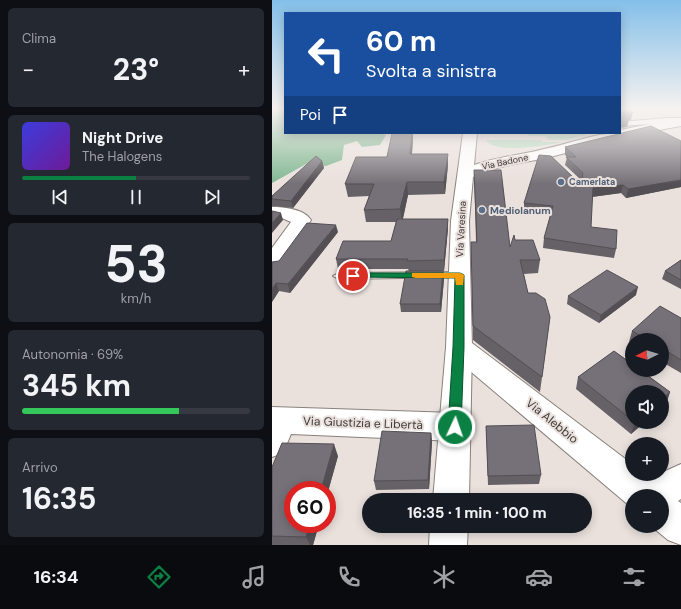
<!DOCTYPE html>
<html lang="it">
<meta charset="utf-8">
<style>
:root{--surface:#171b24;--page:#242831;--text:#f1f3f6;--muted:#9ea1a6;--line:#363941;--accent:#0b8043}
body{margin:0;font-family:"DM Sans",sans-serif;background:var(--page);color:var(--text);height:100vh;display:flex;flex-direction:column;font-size:15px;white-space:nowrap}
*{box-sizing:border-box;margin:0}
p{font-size:13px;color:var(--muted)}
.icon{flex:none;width:22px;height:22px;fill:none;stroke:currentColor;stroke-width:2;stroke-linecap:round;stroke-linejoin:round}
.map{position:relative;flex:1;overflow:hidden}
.panel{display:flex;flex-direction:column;gap:8px;padding:8px;background:#0d0f14;width:272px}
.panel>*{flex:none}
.guide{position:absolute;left:12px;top:12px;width:337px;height:122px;border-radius:0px;box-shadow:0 2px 10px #0003;background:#1a4fa0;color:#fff;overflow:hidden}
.needle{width:26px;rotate:265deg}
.controls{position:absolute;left:353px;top:333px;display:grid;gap:8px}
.controls a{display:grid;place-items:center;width:44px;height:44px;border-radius:50%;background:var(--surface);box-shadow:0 2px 10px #0003;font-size:20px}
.speed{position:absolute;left:12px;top:481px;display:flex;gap:8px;font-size:20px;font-weight:700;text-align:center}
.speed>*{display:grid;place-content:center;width:52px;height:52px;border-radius:50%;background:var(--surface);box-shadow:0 2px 10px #0003;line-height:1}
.speed .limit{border:6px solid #d22;background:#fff;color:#111}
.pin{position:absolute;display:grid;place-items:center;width:34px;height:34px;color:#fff;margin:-17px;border:2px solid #fff;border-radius:50%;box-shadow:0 1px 4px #0007}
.me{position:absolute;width:44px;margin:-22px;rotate:3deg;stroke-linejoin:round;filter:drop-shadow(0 0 3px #0008)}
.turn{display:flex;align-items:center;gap:14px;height:84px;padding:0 16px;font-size:18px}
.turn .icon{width:52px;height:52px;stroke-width:2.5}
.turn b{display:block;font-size:28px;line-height:34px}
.then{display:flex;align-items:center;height:38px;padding:0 16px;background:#0003;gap:8px;font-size:15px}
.big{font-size:30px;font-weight:700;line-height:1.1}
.panel .tile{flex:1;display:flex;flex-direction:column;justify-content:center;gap:6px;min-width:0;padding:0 14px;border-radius:6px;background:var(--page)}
.panel .dial{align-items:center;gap:0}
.dial b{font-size:52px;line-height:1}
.song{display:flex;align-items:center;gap:12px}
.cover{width:48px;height:48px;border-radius:6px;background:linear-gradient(135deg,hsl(240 70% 55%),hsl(280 70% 35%))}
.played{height:4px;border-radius:2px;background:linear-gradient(90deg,var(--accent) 50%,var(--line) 50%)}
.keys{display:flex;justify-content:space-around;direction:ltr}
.heat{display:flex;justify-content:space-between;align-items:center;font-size:22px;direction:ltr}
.charge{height:6px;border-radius:3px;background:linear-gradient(90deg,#34c759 69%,var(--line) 0)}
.trip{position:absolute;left:90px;top:493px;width:230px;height:40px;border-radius:20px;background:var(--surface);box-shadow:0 2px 10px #0003;font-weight:700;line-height:40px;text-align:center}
.tab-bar{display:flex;height:64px;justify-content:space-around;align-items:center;background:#090b0e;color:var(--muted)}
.tab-bar .icon{width:28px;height:28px}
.tab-bar .current{color:var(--accent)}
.tab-bar b{font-size:18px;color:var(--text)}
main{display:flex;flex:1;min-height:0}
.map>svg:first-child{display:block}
.green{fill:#b8d9c1}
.forest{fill:#81b791}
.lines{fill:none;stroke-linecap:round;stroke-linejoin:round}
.lane-casing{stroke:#89817d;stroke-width:2}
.street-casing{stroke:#89817d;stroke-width:2}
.primary-casing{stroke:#89817d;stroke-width:2}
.lane{fill:#fff;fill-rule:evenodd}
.street{fill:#fff;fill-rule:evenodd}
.primary{fill:#fff;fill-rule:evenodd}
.wall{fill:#656167}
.shaded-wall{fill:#534f54}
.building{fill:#767178;stroke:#534f54}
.route{fill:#0b8043;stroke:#07532c}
.slow{fill:#f59e0b}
.service-dot{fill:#5c6f8a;stroke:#eae1dd;stroke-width:1.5}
.labels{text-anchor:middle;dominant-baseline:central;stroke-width:4;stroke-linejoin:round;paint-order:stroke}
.far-street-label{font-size:9px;fill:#3e3a39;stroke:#eae1dd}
.far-service-label{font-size:9px;font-weight:bold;fill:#4e5e75;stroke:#eae1dd;text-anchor:start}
.service-label{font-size:10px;font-weight:bold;fill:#4e5e75;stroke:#eae1dd;text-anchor:start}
.street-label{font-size:10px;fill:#3e3a39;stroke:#eae1dd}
.near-street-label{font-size:12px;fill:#3e3a39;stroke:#eae1dd}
</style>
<main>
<section class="panel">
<div class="tile"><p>Clima</p>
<div class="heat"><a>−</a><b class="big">23°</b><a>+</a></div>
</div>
<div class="tile">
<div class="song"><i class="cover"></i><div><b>Night Drive</b><p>The Halogens</p></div></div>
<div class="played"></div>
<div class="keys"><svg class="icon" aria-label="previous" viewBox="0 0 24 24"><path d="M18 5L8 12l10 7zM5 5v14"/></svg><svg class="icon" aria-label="pause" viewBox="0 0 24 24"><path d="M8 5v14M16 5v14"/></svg><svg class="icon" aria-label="next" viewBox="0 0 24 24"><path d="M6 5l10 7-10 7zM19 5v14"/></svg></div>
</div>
<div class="tile dial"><b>53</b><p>km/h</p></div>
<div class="tile"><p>Autonomia · 69%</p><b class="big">345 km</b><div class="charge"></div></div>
<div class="tile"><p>Arrivo</p><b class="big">16:35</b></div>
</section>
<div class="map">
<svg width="409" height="545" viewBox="0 0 409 545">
<rect width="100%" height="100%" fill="#eae1dd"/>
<path class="green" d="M255,133h58l1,2 -19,5h-19l-2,-4h-18z
M214,140h56v2h21c-14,3 -70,13 -77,-2z"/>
<path class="forest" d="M0,108h13v25h95l6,2 -6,10 -18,2 -5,-6 -13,4 -2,15 -16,6 -18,-3 -36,20z"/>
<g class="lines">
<g class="lane-casing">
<path id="lane" d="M395,118h14v4l-61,4v-4z
M188,272l6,3 -2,2 -125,2 -6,-3 6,-3z"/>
</g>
<g class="street-casing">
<path id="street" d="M0,207c12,0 32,2 39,13l-31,48 -8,1v-21l19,-26 -9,-4 -10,-1z
M187,337l9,3 164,124v10h13l5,4 31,-14v35l-3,2 3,2v42l-13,-5 -17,-14h11v-30h-30v12l-182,-154 -4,-7 4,-7z
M0,407l183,6 11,4 5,10 -5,10 -11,4 -164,-7 -8,19 -11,4z"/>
</g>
<g class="primary-casing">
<path id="primary" d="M409,118v8c-45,7 -87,20 -131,31 -26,6 -53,8 -77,20l-4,44 3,126 -3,153h-36l13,-153 5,-126 12,-88h14l-3,32c23,-8 47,-10 70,-16 25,-5 50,-16 76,-16v-3z
M158,526h38l-1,19h-38z"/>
</g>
<use href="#lane" class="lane"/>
<use href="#street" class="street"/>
<use href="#primary" class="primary"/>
</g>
<path class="wall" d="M141,139l-1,15 36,11 -3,29 -37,1 -5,24 45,9 -4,43h-35l-1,-2h-70l-2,-10 55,-18 5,-19h-30l-2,-12 5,-14 -21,1 -3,-13z
M409,141v46l-55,11 -5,-5 -29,4 -1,30 25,22 -2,9 -71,-10 1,-10 7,-23 -27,-3v-9l51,-24h5l-15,-14 2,-8 -2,-2v-8z
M50,161l2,7 -31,40 -21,-2v-10z
M202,170l36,77 5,-7 25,20 -2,13 -14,1 4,19 22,24 -10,75 -67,-52 -2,-98h5z
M66,232l-48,61 -11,-2 -7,11 7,-41z
M409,260v29l-19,-10 3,-8z
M171,271l1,8 -3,33h-40l-1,-8z
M364,295l-37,28 -32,-19 1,-8z
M409,318v55l-19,-11v-22h-30v3l-3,-1 3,-11z
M342,351l18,13v6h8l30,22 -4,12 -4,3v-15h-30v30h13l-14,12 -55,-45 2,-12z
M214,426l55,49 -2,9 -51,1z
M159,433l1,9 -3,47 -53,1 -2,-9z
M66,456l-11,39v-5l-34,34h26l-6,21h-41v-78z"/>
<path class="shaded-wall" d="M361,112l-2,8h-2l-2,7 -7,1v-15z
M140,133h1v6l-2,26 -1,-11z
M176,154v11l-3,29 -1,-12z
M50,161l2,7 -31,40 -2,-7z
M409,180v7l-55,11 2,-9z
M135,182l1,13 -6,27 -2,-13z
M351,185l-2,8 -30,4 2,-9z
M9,213l2,7 -11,13v-10z
M176,219v9l-4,43v-11z
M64,225l2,7 -48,61 -2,-9z
M171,271l1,8 -3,33 -1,-8z
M4,283l3,8 -7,11v-13z
M366,287l-2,8 -37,28 2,-8z
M398,392l-4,12 -4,3v-8z
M363,422h10l-14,12z
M159,433l1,9 -3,47 -1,-9z
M62,444l4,12 -11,39v-5h-6z
M38,524h9l-6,21h-3l-4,-8z"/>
<path class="building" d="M348,108h10l3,4 -13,1v6h9l-8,1 -1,3z
M379,126l30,15v39l-53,9 -5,-4 -30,3 -2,39 26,3 -1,19 -72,-11 9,-32 -29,-3 15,-48 12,1 24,23h7l1,-6 -17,-16h10l-11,-10z
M120,133h20l-2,21h38l-4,28h-37l-7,27 -36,1 10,-26h-29l11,-27h31z
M44,156l6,5 -31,40 -19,-2v-3z
M202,170h27l9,77 4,-12 1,5h18l7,20h-20l8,33h8l9,6 5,18 -8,60 -69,-51 -2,-84h6z
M0,211l9,2 -9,10z
M125,219h51l-4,41 -37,1 1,-2h-72l7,-18h48z
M35,223l29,2 -48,59 -12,-1 -4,6v-27l7,-1z
M409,260v20l-16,-9z
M335,270l31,17 -37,28 -33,-19z
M134,271h37l-3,33h-40z
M388,306l21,12v42l-19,-12v-8h-14l-16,-9z
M342,351l18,13v6h8l30,22 -8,7v-7h-30v28l-54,-43z
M262,425l7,50 -53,1 -2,-50z
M110,431l49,2 -3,47 -54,1z
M10,443l52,1 -13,46h-28v34h17l-4,13 -34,-1v-69z"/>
<linearGradient id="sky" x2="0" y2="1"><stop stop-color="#83bfe9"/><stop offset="0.59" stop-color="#f6f2f0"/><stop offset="1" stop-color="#f6f2f0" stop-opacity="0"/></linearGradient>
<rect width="409" height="184" fill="url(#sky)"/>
<path class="route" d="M81,273h107l4,2v72l-3,80 -2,4 -4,1 -5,-1 -2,-4 5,-80 2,-69 -105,-1v-3z"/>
<path class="slow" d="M140,273h48l4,2 -1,10h-7l-1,-7h-39l-4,-1z"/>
<g class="service-dot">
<circle cx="289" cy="182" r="4"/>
<circle cx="210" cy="210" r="4"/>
</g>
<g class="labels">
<g class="far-street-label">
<text transform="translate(233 162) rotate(-12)">Via Badone</text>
</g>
<g class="far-service-label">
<text x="297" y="182">Camerlata</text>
</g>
<g class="service-label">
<text x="218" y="210">Mediolanum</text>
</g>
<g class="street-label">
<text transform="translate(189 229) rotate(-87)">Via Varesina</text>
</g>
<g class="near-street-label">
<text transform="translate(280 421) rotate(39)">Via Alebbio</text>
<text transform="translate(91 423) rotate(2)">Via Giustizia e Libertà</text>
</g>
</g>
</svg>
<div class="controls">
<a><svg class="needle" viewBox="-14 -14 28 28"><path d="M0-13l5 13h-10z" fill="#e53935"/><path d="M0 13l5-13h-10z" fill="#9ea1a6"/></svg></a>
<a><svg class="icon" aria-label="sound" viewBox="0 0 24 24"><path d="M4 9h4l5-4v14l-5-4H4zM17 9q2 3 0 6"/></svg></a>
<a>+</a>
<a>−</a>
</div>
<div class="speed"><div class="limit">60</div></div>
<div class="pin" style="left:81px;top:276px;background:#d93025"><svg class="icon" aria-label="arrive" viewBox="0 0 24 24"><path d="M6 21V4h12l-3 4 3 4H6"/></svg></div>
<svg class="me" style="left:183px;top:427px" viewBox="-20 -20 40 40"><circle r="17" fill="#0b8043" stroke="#fff" stroke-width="3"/><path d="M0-11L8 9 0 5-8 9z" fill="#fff"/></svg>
<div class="trip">16:35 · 1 min · 100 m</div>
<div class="guide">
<div class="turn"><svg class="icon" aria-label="left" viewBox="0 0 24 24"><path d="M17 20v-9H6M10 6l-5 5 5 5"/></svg><div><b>60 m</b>Svolta a sinistra</div></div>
<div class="then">Poi<svg class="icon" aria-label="arrive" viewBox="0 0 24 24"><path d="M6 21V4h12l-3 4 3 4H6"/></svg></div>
</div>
</div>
</main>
<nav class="tab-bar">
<b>16:34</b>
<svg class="icon current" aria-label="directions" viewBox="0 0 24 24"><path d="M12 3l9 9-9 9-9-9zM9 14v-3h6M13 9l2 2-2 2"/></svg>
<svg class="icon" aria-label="music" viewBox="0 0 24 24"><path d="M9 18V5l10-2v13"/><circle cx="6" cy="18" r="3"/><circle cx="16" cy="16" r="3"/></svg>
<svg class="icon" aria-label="phone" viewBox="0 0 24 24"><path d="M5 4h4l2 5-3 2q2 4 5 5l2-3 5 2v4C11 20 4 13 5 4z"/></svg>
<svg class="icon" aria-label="climate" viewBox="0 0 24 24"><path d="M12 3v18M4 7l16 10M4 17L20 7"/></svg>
<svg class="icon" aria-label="car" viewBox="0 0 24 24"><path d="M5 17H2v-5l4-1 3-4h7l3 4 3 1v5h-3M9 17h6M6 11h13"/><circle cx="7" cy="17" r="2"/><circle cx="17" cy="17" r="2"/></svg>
<svg class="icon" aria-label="filters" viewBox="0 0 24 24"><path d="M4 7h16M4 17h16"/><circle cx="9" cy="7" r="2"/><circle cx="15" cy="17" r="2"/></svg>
</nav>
